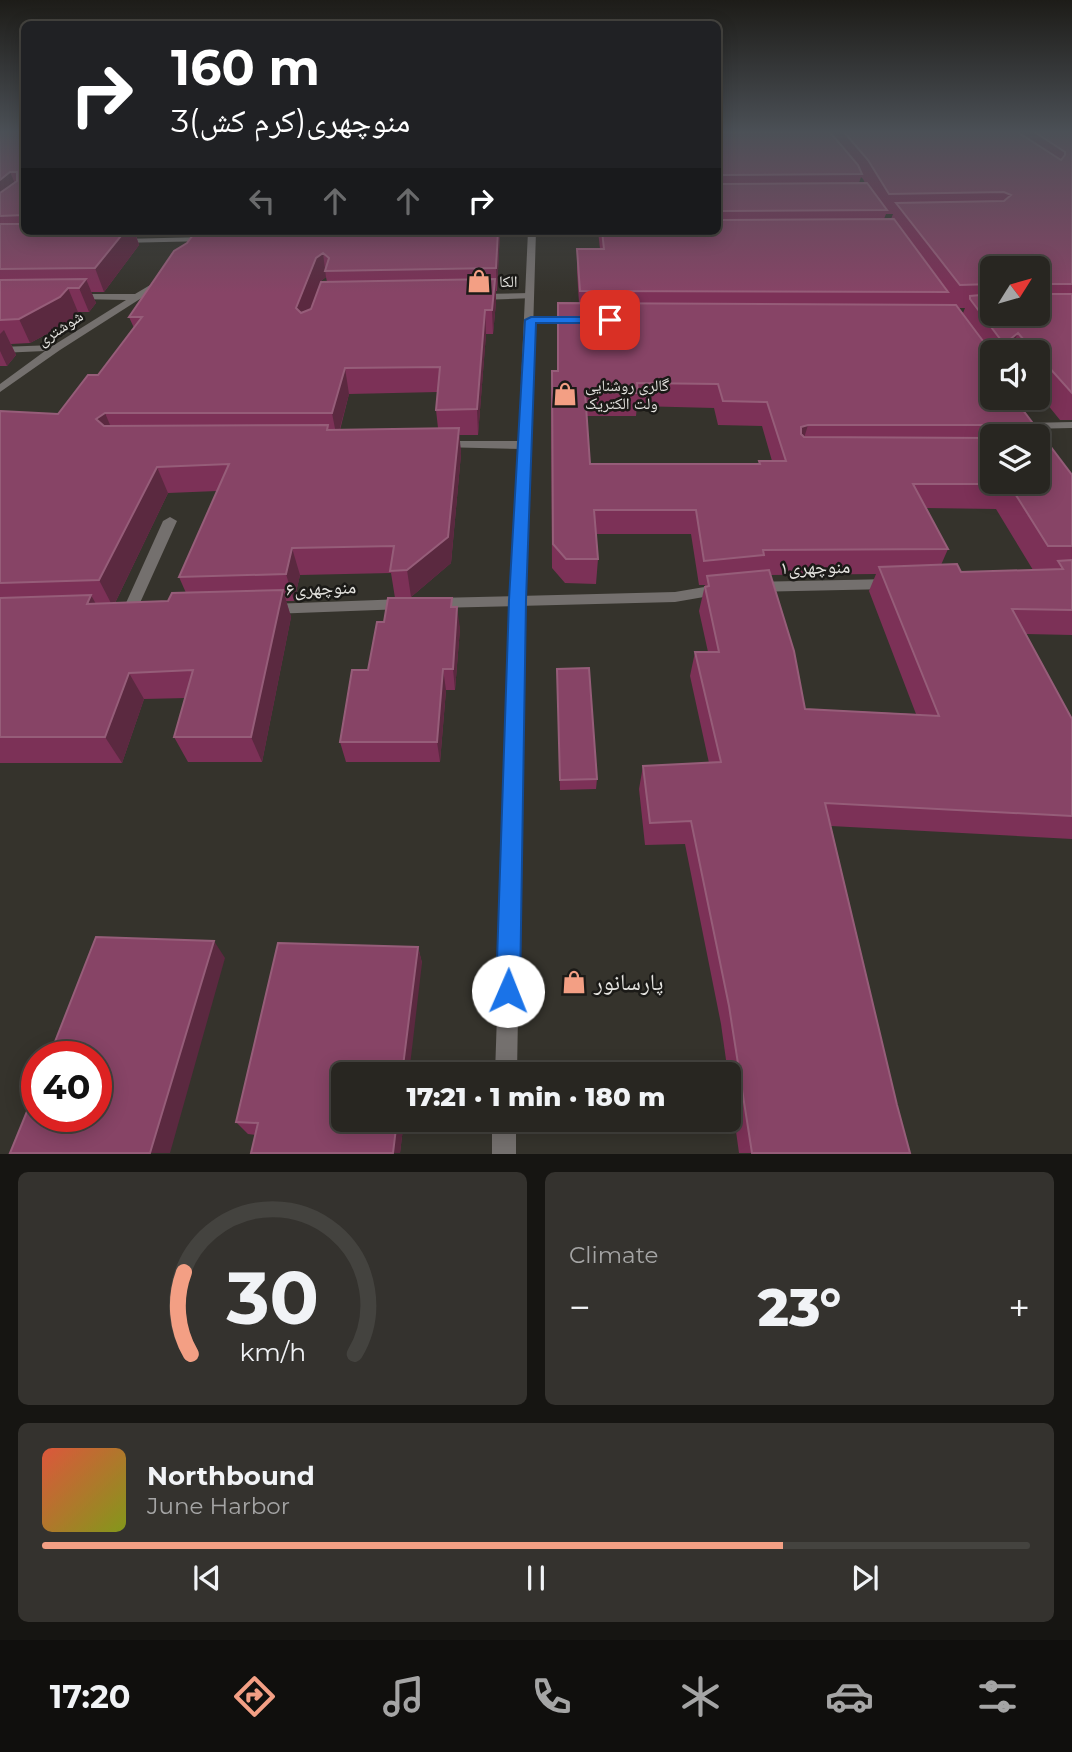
<!DOCTYPE html>
<meta charset="utf-8">
<style>
:root{--surface:#282621;--page:#34322e;--text:#f1f3f6;--muted:#a5a5a5;--line:#44433f;--accent:#f39f84}
body{margin:0;font-family:Montserrat,"Noto Naskh Arabic",sans-serif;background:var(--page);color:var(--text);height:100vh;display:flex;flex-direction:column;font-size:26px;white-space:nowrap}
*{box-sizing:border-box;margin:0}
p{font-size:23px;color:var(--muted)}
.icon{flex:none;width:38px;height:38px;fill:none;stroke:currentColor;stroke-width:2;stroke-linecap:round;stroke-linejoin:round}
.map{position:relative;height:1154px;overflow:hidden}
.panel{display:flex;flex-direction:column;gap:18px;padding:18px;background:#161512;flex:1}
.panel>*{flex:none}
.hud{position:absolute;left:21px;top:21px;width:700px;height:214px;border-radius:10px;box-shadow:0 4px 18px #0003,0 0 0 2px var(--line);background:#202124;color:#fff;overflow:hidden}
.needle{width:46px;rotate:53deg}
.fabs{position:absolute;left:980px;top:256px;display:grid;gap:14px}
.fabs a{display:grid;place-items:center;width:70px;height:70px;border-radius:10px;background:var(--surface);box-shadow:0 4px 18px #0003,0 0 0 2px var(--line);font-size:35px}
.speed{position:absolute;left:21px;top:1041px;display:flex;gap:14px;font-size:35px;font-weight:700;text-align:center}
.speed>*{display:grid;place-content:center;width:91px;height:91px;border-radius:50%;background:var(--surface);box-shadow:0 4px 18px #0003,0 0 0 2px var(--line);line-height:1}
.speed .limit{border:10px solid #d22;background:#fff;color:#111}
.pin{position:absolute;display:grid;place-items:center;width:60px;height:60px;color:#fff;margin:-30px;border-radius:14px;box-shadow:0 4px 10px #0006}
.me{position:absolute;width:77px;margin:-38px;rotate:1deg;stroke-linejoin:round;filter:drop-shadow(0 0 5px #0008)}
.turn{display:flex;align-items:center;gap:24px;height:147px;padding:0 35px;font-size:32px}
.turn .icon{width:91px;height:91px;stroke-width:2.5}
.turn b{display:block;font-size:49px;line-height:60px}
.lanes{display:flex;align-items:center;height:66px;padding:0 35px;background:#0003;justify-content:center;gap:35px;direction:ltr}
.lanes .off{opacity:.35}
.big{font-size:52px;font-weight:800;line-height:1.1}
.panel .tile{flex:1;display:flex;flex-direction:column;justify-content:center;gap:10px;min-width:0;padding:0 24px;border-radius:10px;background:var(--page)}
.panel .dial{align-items:center;gap:0}
.dial svg{height:182px;overflow:visible;fill:none;stroke:var(--line);stroke-width:7;stroke-linecap:round;text-anchor:middle}
.dial text{fill:var(--text);stroke:none}
.song{display:flex;align-items:center;gap:21px}
.cover{width:84px;height:84px;border-radius:10px;background:linear-gradient(135deg,hsl(10 70% 55%),hsl(70 70% 35%))}
.played{height:7px;border-radius:4px;background:linear-gradient(90deg,var(--accent) 75%,var(--line) 75%)}
.keys{display:flex;justify-content:space-around;direction:ltr}
.heat{display:flex;justify-content:space-between;align-items:center;font-size:38px;direction:ltr}
.panel .tiles{flex:1;display:grid;gap:18px;grid-template-columns:1fr 1fr}
.tile:last-child{grid-column:span 2}
.trip{position:absolute;left:331px;top:1062px;width:410px;height:70px;border-radius:10px;background:var(--surface);box-shadow:0 4px 18px #0003,0 0 0 2px var(--line);font-weight:800;line-height:70px;text-align:center}
.tab-bar{display:flex;height:112px;justify-content:space-around;align-items:center;background:#100f0d;color:var(--muted)}
.tab-bar .icon{width:49px;height:49px}
.tab-bar .on{color:var(--accent)}
.tab-bar b{font-size:32px;color:var(--text)}
.map>svg:first-child{display:block}
.lines{fill:none;stroke-linecap:round;stroke-linejoin:round}
.service{fill:#74706e;fill-rule:evenodd}
.minor{fill:#74706e;fill-rule:evenodd}
.tertiary{fill:#74706e;fill-rule:evenodd}
.wall{fill:#7c3157;fill-rule:evenodd}
.shaded-wall{fill:#5b2940}
.building{fill:#874466;stroke:#965d79;stroke-width:2;fill-rule:evenodd}
.route{fill:#1a73e8;stroke:#114b97;stroke-width:2}
.labels{text-anchor:middle;dominant-baseline:central;stroke-width:5;stroke-linejoin:round;paint-order:stroke}
.far-poi-label{font-size:16px;fill:#e6e5e1;stroke:#1b1a17;text-anchor:start}
.far-street-label{font-size:16px;fill:#e6e5e1;stroke:#1b1a17}
.street-label{font-size:19px;fill:#e6e5e1;stroke:#1b1a17}
.near-poi-label{font-size:23px;fill:#e6e5e1;stroke:#1b1a17;text-anchor:start}
</style>
<div class="map">
<svg width="1072" height="1154" viewBox="0 0 1072 1154">
<rect width="100%" height="100%" fill="#35332c"/>
<g class="lines">
<path class="service" d="M574,317l3,1v4l-46,1 -5,-3 5,-3z"/>
<path class="minor" d="M206,237l4,2 -1,2 -89,2 -4,-2 4,-2z
M162,278l4,3 -1,2 -105,67 -60,42v-8l45,-33 -45,2v-6l54,-2 72,-45 -49,-1 -3,-1v-4h61z
M531,293l3,1v4l-54,2 -5,-3 5,-3z
M1072,422v6l-46,1 -6,-3 6,-3z
M443,441h80l6,4 -6,4 -84,-2 -2,-2z
M170,517l7,4 -42,93 -2,4h-10l-2,-4 42,-93z
M890,579l7,5 -7,5 -134,3 -7,-5 7,-5z
M722,584l7,5 -2,4 -52,9 -240,6 -5,-1 -2,-4 2,-4 5,-1 240,-6z
M404,599l5,1 2,4 -2,4 -5,1 -133,5 -5,-1 -2,-4 2,-4 5,-1z"/>
<path class="tertiary" d="M528,231h8l-11,369 -8,474h-22l16,-474z
M492,1120h24v34h-24z"/>
</g>
<path class="wall" d="M0,131h24v100h126l-3,4h-11l3,10 -35,47h-13l5,11 -7,9h-11l-7,9 -41,22 -19,1 5,11 -9,11h-7z
M718,131l7,2v-2h347v289h-12l-22,-27v-41h-46v14l-3,-4 -1,2 84,111v160l-46,-1 46,85v120l-241,-13 66,279 13,48h-171l-18,-129 -36,-180 -40,1 -6,-56 4,-23 66,-3 -19,-87 5,-24h13l-9,-41 6,-26h-6l-8,-51h-95l2,25 -2,25 -31,-1 -13,-15 -1,-174 28,-91 -2,-32v-22h23l-2,-18h120zM861,177l2,2 2,4h-6zM886,214h7l-2,5h-7zM992,268l46,45h-46zM959,308h6l-2,5zM637,406l77,2 4,17 44,1 10,35h-13v3h-169l-3,-48h49zM992,436h46l-46,45zM926,508l70,1 37,61 -72,2 -20,-7 7,-16zM876,574l-7,17 47,123 -111,-5 -35,-134z
M500,231l-3,60h-1v11l-3,32h-7l-8,101h-19l2,19 -10,109 -40,34 -16,1 -4,-25 -91,2 -6,26h-8l5,16 -29,145h-74l-14,-25 12,-39 -42,1 -22,64h-122v-352l58,3 40,-39 36,-47 -5,-11 162,-83zM326,277l1,5 -16,27 -1,1 11,-29zM438,392l-2,18 2,18 -98,2 9,-36zM217,491l-38,86 7,16 -18,8 -53,2 53,-110z
M453,607l7,21 -5,62h-9l-6,72h-94l-6,-20 28,-72z
M557,669l40,110 -1,10 -36,1z
M418,947l4,16 -79,157h61l-4,33 -152,-19 -12,-12z"/>
<path class="shaded-wall" d="M10,172l9,21 -19,16v-29z
M125,231h9l5,14 -35,47 -9,-24z
M498,231h2l-3,60 -1,-23z
M323,253l3,24 -5,4 -19,51 -6,-24 20,-50z
M86,279l10,24 -7,9 -10,-24z
M495,279l1,23 -3,32 -1,-24z
M68,288l10,24 -7,9 -41,22 -11,-24z
M485,310l1,24 -8,101 -1,-26z
M4,330l12,25 -9,11 -7,-15v-17z
M1018,333l-8,19h-9l3,-8z
M992,354l-9,22 2,-17z
M345,368l4,26 -12,45 -5,-26z
M105,413l11,26 -20,-20z
M808,425l-7,23v-21z
M459,428l2,26 -10,109 -40,34 -4,-27z
M157,467l11,26 -55,114 -14,-27z
M292,548l8,27 -6,26 -8,-27z
M283,590l8,27 -29,145 -11,-25z
M91,595l15,27 -19,-18z
M457,607l3,21 -5,62 -2,-21z
M443,669l3,21 -6,72 -3,-20z
M129,673l15,26 -22,64 -17,-26z
M214,941l11,17 -55,195h-20z
M418,947l4,16 -13,111h-7z
M397,1120h7l-4,33h-7z"/>
<path class="building" d="M0,131h24v84l-24,1v-23l17,-12v-9h-7l-10,8z
M718,131l3,2 108,-2 29,34 4,9 -141,1 -2,9 148,-1 20,27 -169,1z
M843,131h173l45,29 4,-5v-3l-32,-21h39v153h-25l-4,7 3,3h26v99l-34,-38v-3h-4l-16,-19 -14,11 -34,-45v-3l22,-2v19h46v-45h-46v16l-32,1 -64,-82 108,-2 7,-6 -7,-3 -115,2 -21,-34z
M894,219l54,73 -368,-1 -3,-42h27l-2,-18h116v-11z
M0,224h24v7h101l-30,37 -95,1z
M196,231h90l4,3 5,-3h203l-2,37 -171,3 4,-13 -6,-5 -7,5 -20,50 5,5 10,-4 10,-27 174,-3 -3,31h-7l-8,99 -41,1 4,-43 -95,1 -13,45h-227l-9,6 8,7 224,-1 -1,5 132,-2 -11,109 -41,33 -17,1 4,-25 -102,2 -6,26 -107,3 50,-113 -72,3 -58,113 -99,3v-172l58,3 30,-39h10l44,-58h-13l45,-66 13,-8z
M86,279l-7,9h-11l-8,9 -41,22 -19,1v-40z
M558,303l398,2 36,48 -7,6 7,10v28h21l59,78v71h-24l-39,-62h-96l35,65 -185,1 1,5 -60,6 -8,-51h-102l4,49h-32l-13,-15 -1,-173h6zM637,383l81,1 5,17 44,1 19,59h-27l1,3h-170l-5,-72 53,1zM808,425h197l1,11h32v45h-46v-43l-188,-1 -3,-3v-7z
M1072,560v50l-60,-1 60,110v97l-247,-13 72,302 13,48h-158l-23,-147 -38,-185 -41,2 -7,-57 78,-4 -26,-110h24l-14,-65 4,-1 -2,-10 62,-6 25,81 11,58 134,7 -60,-149 78,-3 4,8 102,-3 -5,-8z
M283,590l-32,147h-77l19,-67 -64,3 -24,64h-105v-139l91,-3 -4,9 81,-3 4,-8z
M388,598h64l-1,9h6l-4,62h-10l-6,73h-97l12,-72h16l9,-48h7z
M589,668l8,111 -37,1 -3,-111z
M96,937l118,4 -64,212h-140l27,-66v29h59v-59h-47z
M278,943l140,4 -16,127h-59v46h54l-4,33h-142l7,-30 -22,-1z"/>
<linearGradient id="sky" x2="0" y2="1"><stop stop-color="#1d1c18"/><stop offset="0.45" stop-color="#4b5056"/><stop offset="1" stop-color="#4b5056" stop-opacity="0"/></linearGradient>
<rect width="1072" height="293" fill="url(#sky)"/>
<path class="route" d="M610,317l6,3 -2,3h-78l-10,277 -6,391 -4,8 -8,4 -9,-4 -3,-8 13,-391 16,-280 6,-3z"/>
<defs>
<g id="shop-bare" transform="scale(1.89)"><path d="M-5-2.5h2.3a2.7 3.5 0 0 1 5.4 0H5L5.5 6h-11ZM-1.5-2.5h3a1.5 2.3 0 0 0-3 0Z" fill="#f39f84" stroke="#1b1a17" stroke-width="2.5" paint-order="stroke"/></g>
</defs>
<g fill-rule="evenodd">
<use href="#shop-bare" x="479" y="281"/>
<use href="#shop-bare" x="565" y="394"/>
<use href="#shop-bare" x="574" y="982"/>
</g>
<g class="labels">
<g class="far-poi-label">
<text x="499" y="281">الکا</text>
<text x="585" y="385">گالری روشنایی<tspan x="585" dy="18">ولت الکتریک</tspan></text>
</g>
<g class="far-street-label">
<text transform="translate(60 328) rotate(-33)">شوشتری</text>
</g>
<g class="street-label">
<text transform="translate(815 567) rotate(-1)">منوچهری۱</text>
<text transform="translate(321 588) rotate(-2)">منوچهری۶</text>
</g>
<g class="near-poi-label">
<text x="594" y="982">پارسانور</text>
</g>
</g>
</svg>
<div class="fabs">
<a><svg class="needle" viewBox="-14 -14 28 28"><path d="M0-13l5 13h-10z" fill="#e53935"/><path d="M0 13l5-13h-10z" fill="#a5a5a5"/></svg></a>
<a><svg class="icon" aria-label="sound" viewBox="0 0 24 24"><path d="M4 9h4l5-4v14l-5-4H4zM17 9q2 3 0 6"/></svg></a>
<a><svg class="icon" aria-label="layers" viewBox="0 0 24 24"><path d="M12 4l9 5-9 5-9-5zM3 14l9 5 9-5"/></svg></a>
</div>
<div class="speed"><div class="limit">40</div></div>
<div class="pin" style="left:610px;top:320px;background:#d93025"><svg class="icon" aria-label="arrive" viewBox="0 0 24 24"><path d="M6 21V4h12l-3 4 3 4H6"/></svg></div>
<svg class="me" style="left:508px;top:991px" viewBox="-20 -20 40 40"><circle r="19" fill="#fff"/><path d="M0-13L10 11 0 6-10 11z" fill="#1a73e8"/></svg>
<div class="trip">17:21 · 1 min · 180 m</div>
<div class="hud">
<div class="turn"><svg class="icon" aria-label="right" viewBox="0 0 24 24"><path d="M7 20v-9h11M14 6l5 5-5 5"/></svg><div><b>160 m</b>3منوچهری(کرم کش)</div></div>
<div class="lanes"><svg class="icon off" aria-label="left" viewBox="0 0 24 24"><path d="M17 20v-9H6M10 6l-5 5 5 5"/></svg><svg class="icon off" aria-label="ahead" viewBox="0 0 24 24"><path d="M12 20V5M6 11l6-6 6 6"/></svg><svg class="icon off" aria-label="ahead" viewBox="0 0 24 24"><path d="M12 20V5M6 11l6-6 6 6"/></svg><svg class="icon" aria-label="right" viewBox="0 0 24 24"><path d="M7 20v-9h11M14 6l5 5-5 5"/></svg></div>
</div>
</div>
<section class="panel">
<div class="tiles">
<div class="tile dial"><svg viewBox="0 0 100 80">
<path d="M14 69A42 42 0 1 1 86 69"/>
<path d="M14 69A42 42 0 0 1 11 33" stroke="#f39f84"/>
<text x="50" y="56" font-size="32" font-weight="700">30</text>
<text x="50" y="72" font-size="11">km/h</text>
</svg></div>
<div class="tile"><p>Climate</p>
<div class="heat"><a>−</a><b class="big">23°</b><a>+</a></div>
</div>
<div class="tile">
<div class="song"><i class="cover"></i><div><b>Northbound</b><p>June Harbor</p></div></div>
<div class="played"></div>
<div class="keys"><svg class="icon" aria-label="previous" viewBox="0 0 24 24"><path d="M18 5L8 12l10 7zM5 5v14"/></svg><svg class="icon" aria-label="pause" viewBox="0 0 24 24"><path d="M8 5v14M16 5v14"/></svg><svg class="icon" aria-label="next" viewBox="0 0 24 24"><path d="M6 5l10 7-10 7zM19 5v14"/></svg></div>
</div>
</div>
</section>
<nav class="tab-bar">
<b>17:20</b>
<svg class="icon on" aria-label="directions" viewBox="0 0 24 24"><path d="M12 3l9 9-9 9-9-9zM9 14v-3h6M13 9l2 2-2 2"/></svg>
<svg class="icon" aria-label="music" viewBox="0 0 24 24"><path d="M9 18V5l10-2v13"/><circle cx="6" cy="18" r="3"/><circle cx="16" cy="16" r="3"/></svg>
<svg class="icon" aria-label="phone" viewBox="0 0 24 24"><path d="M5 4h4l2 5-3 2q2 4 5 5l2-3 5 2v4C11 20 4 13 5 4z"/></svg>
<svg class="icon" aria-label="climate" viewBox="0 0 24 24"><path d="M12 3v18M4 7l16 10M4 17L20 7"/></svg>
<svg class="icon" aria-label="car" viewBox="0 0 24 24"><path d="M5 17H2v-5l4-1 3-4h7l3 4 3 1v5h-3M9 17h6M6 11h13"/><circle cx="7" cy="17" r="2"/><circle cx="17" cy="17" r="2"/></svg>
<svg class="icon" aria-label="filters" viewBox="0 0 24 24"><path d="M4 7h16M4 17h16"/><circle cx="9" cy="7" r="2"/><circle cx="15" cy="17" r="2"/></svg>
</nav>
